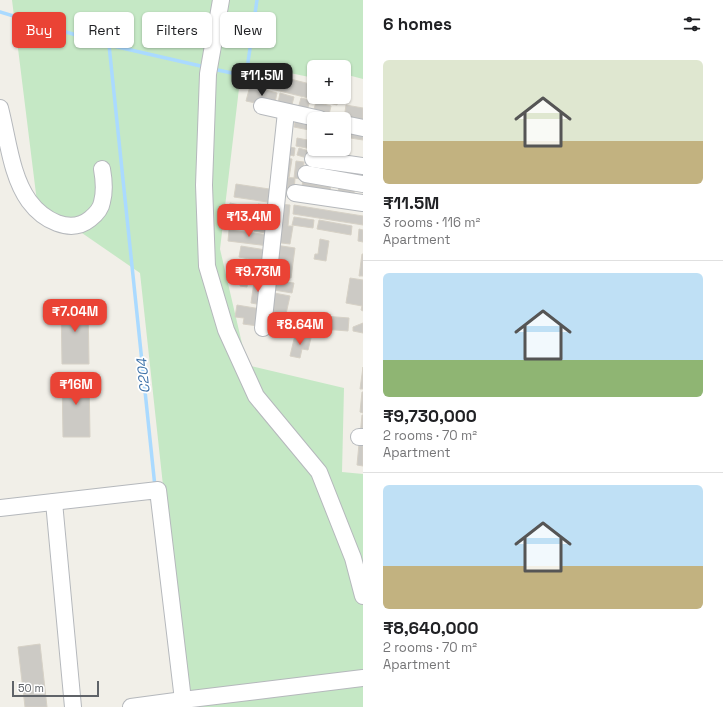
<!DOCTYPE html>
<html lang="en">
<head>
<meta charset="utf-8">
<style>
	body { margin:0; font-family:"Space Grotesk",sans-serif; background:#f2f2f2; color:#202124; height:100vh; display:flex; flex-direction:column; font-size:15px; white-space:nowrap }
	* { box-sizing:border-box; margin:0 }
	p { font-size:13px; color:#757577 }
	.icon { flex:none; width:22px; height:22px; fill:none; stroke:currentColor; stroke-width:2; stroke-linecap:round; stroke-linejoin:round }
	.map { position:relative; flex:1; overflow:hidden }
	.panel { display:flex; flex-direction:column; background:#fff; width:360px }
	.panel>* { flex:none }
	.top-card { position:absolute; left:12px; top:12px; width:291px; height:36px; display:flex; gap:8px }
	.fabs { position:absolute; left:307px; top:60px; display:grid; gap:8px }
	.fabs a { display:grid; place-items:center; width:44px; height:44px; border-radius:6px; background:#fff; box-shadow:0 1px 3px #0004; font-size:20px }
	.scale { position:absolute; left:12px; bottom:10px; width:87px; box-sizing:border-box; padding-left:4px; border:2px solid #5f6368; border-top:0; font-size:11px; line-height:14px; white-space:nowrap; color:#5f6368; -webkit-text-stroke:3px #fff; paint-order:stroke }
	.price { position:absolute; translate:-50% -34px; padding:0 9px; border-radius:8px; background:#ea4335; color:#fff; font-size:13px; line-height:26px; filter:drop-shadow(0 1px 2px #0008) }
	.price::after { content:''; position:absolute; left:50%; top:24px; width:12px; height:9px; margin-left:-6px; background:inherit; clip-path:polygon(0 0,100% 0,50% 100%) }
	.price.selected { background:#222; color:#fff }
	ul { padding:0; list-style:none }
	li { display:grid; align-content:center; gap:8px; height:212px; padding:0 20px }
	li+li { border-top:1px solid #e0e0e0 }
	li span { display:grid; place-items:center; height:124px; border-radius:6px; color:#555 }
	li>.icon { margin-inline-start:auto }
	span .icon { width:72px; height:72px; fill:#fffc; stroke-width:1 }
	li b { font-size:17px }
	h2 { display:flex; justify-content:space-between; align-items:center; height:48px; padding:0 20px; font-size:17px }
	.chip { padding:0 14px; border-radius:6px; background:#fff; box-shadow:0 1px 3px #0004; font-size:14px; line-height:36px }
	.chip.selected { background:#ea4335; color:#fff }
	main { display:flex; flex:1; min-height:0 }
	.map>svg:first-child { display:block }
	.green { fill:#c5e8c5 }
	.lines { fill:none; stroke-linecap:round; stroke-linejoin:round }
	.stream { stroke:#aadaff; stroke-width:3.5 }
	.building { fill:#cccac5; stroke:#d6d1c6 }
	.minor-casing { stroke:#b5b8bc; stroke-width:18 }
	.minor { stroke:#fff; stroke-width:16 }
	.labels { text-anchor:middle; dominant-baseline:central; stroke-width:3.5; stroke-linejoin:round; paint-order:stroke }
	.water-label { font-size:14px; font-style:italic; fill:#4174aa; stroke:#fff }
</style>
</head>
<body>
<main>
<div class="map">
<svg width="363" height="707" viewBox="0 0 363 707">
	<rect width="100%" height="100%" fill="#f1efe8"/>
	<!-- green -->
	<polygon class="green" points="12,0 363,0 363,79 344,74 344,67 314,67 314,78 242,63 220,249 247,365 344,388 342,472 363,474 363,707 187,707 140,273 37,202"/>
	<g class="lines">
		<!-- stream -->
		<g class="stream">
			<polyline points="0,12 109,45 155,487"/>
			<polyline points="109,45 205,67"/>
			<polyline points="213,69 246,76 257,0"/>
		</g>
	</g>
	<!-- building -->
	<g class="building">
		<polygon points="251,69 314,85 314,97 339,97 337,105 247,83"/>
		<polygon points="250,86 277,93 274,107 246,101"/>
		<polygon points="280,93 294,97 290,112 277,108"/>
		<polygon points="301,98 310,100 306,115 297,112"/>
		<polygon points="316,102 331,106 328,119 312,116"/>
		<polygon points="346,105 363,108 363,124 344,119"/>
		<polygon points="296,117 314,121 314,131 294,127"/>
		<polygon points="344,127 363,130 363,140 344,137"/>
		<polygon points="297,138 313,141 312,149 296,146"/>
		<polygon points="283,146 295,148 294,156 282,153"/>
		<polygon points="299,148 309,151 307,158 297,155"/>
		<polygon points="285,158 292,159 289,178 282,176"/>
		<polygon points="296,161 304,162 302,179 294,178"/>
		<polygon points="280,177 295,178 294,192 279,191"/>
		<polygon points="303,180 331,185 329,196 301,192"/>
		<polygon points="340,183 355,186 353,200 337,197"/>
		<polygon points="236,184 276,190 274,203 234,197"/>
		<polygon points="230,203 249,207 247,219 228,215"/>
		<polygon points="258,204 273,206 270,223 255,221"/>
		<polygon points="278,204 290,205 288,226 293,226 290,244 273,242"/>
		<polygon points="294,205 363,216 363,225 293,214"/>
		<polygon points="294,217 314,220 313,228 292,225"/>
		<polygon points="231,220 250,223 249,229 229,226"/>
		<polygon points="319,220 352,226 351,235 317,229"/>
		<polygon points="255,224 272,227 271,234 254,231"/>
		<polygon points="359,229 363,230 363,242 358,241"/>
		<polygon points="229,230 270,235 269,246 228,241"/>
		<polygon points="320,239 329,241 326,261 314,259 315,254 318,254"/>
		<polygon points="275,245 295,248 291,278 270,275"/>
		<polygon points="241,246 266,250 264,262 239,257"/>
		<polygon points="362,254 363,254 363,276 359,276"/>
		<polygon points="237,261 266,265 264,280 237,277"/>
		<polygon points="350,278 363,280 363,311 361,310 362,306 346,303"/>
		<polygon points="269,280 294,283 292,293 268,289"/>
		<polygon points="240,281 248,282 247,287 240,286"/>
		<polygon points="254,282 264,283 262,305 251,303"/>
		<polygon points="269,292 290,296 286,314 265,311"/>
		<polygon points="61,302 88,302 89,364 62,364"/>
		<polygon points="237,305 261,309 258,326 243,324 244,318 235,317"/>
		<polygon points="299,314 349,318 348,331 298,327"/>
		<polygon points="286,317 294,317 293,332 285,331"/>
		<polygon points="363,323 363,333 353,331 353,327"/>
		<polygon points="295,335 311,338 308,350 302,349 300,358 290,356"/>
		<polygon points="363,367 363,389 360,389"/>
		<polygon points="89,375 90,437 63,437 62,376"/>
		<polygon points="362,392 363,392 363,413 360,412"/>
		<polygon points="362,415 363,415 363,436 360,436"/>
		<polygon points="359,444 363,444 363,466 357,465"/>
		<polygon points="40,644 47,707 25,707 18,647"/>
	</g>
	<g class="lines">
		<defs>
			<g id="minor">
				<polyline points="221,0 208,74 204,185 207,266 226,330 256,396 319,472 353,558 363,596"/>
				<polyline points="262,106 320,119"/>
				<path d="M0,108C8,139 11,176 29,201C43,220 70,235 90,219C95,215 101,209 102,202C105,191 104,180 102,169"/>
				<polyline points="344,124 363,128"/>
				<polyline points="313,159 363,166"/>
				<polyline points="306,174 363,184"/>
				<polyline points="295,193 363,203"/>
				<polyline points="263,328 286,112"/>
				<polyline points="359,437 363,437"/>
				<polyline points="54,502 73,707"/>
				<polyline points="0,508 158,490 183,700 363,678"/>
				<polyline points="131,707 183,700"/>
			</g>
		</defs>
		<!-- minor casing -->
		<use href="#minor" class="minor-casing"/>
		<!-- minor -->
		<use href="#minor" class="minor"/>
	</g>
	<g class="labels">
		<!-- water labels -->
		<g class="water-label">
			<text transform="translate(143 376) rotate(-96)">C204</text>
		</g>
	</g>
</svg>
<div class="fabs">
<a>+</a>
<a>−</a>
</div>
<div class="scale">50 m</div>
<b class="price selected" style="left:262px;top:97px">₹11.5M</b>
<b class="price" style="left:249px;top:238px">₹13.4M</b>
<b class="price" style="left:258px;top:293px">₹9.73M</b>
<b class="price" style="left:75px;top:333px">₹7.04M</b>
<b class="price" style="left:300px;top:346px">₹8.64M</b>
<b class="price" style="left:76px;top:406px">₹16M</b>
<div class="top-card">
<a class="chip selected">Buy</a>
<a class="chip">Rent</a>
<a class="chip">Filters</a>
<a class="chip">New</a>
</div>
</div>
<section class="panel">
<h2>6 homes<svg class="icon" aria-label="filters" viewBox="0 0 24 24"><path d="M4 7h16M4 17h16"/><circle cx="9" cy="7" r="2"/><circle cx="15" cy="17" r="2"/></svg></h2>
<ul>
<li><span style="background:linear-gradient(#dfe7d0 65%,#c2b280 0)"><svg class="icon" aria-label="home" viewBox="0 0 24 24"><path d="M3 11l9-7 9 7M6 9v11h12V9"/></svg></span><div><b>₹11.5M</b><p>3 rooms · 116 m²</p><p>Apartment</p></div></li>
<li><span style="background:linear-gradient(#bfe0f5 70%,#8fb573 0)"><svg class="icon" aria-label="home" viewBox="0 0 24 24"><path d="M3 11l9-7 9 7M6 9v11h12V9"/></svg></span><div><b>₹9,730,000</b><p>2 rooms · 70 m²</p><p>Apartment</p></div></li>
<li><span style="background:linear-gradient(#bfe0f5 65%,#c2b280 0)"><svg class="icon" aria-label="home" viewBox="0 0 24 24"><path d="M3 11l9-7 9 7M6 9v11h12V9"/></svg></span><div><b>₹8,640,000</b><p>2 rooms · 70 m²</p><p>Apartment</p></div></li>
</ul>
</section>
</main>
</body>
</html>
